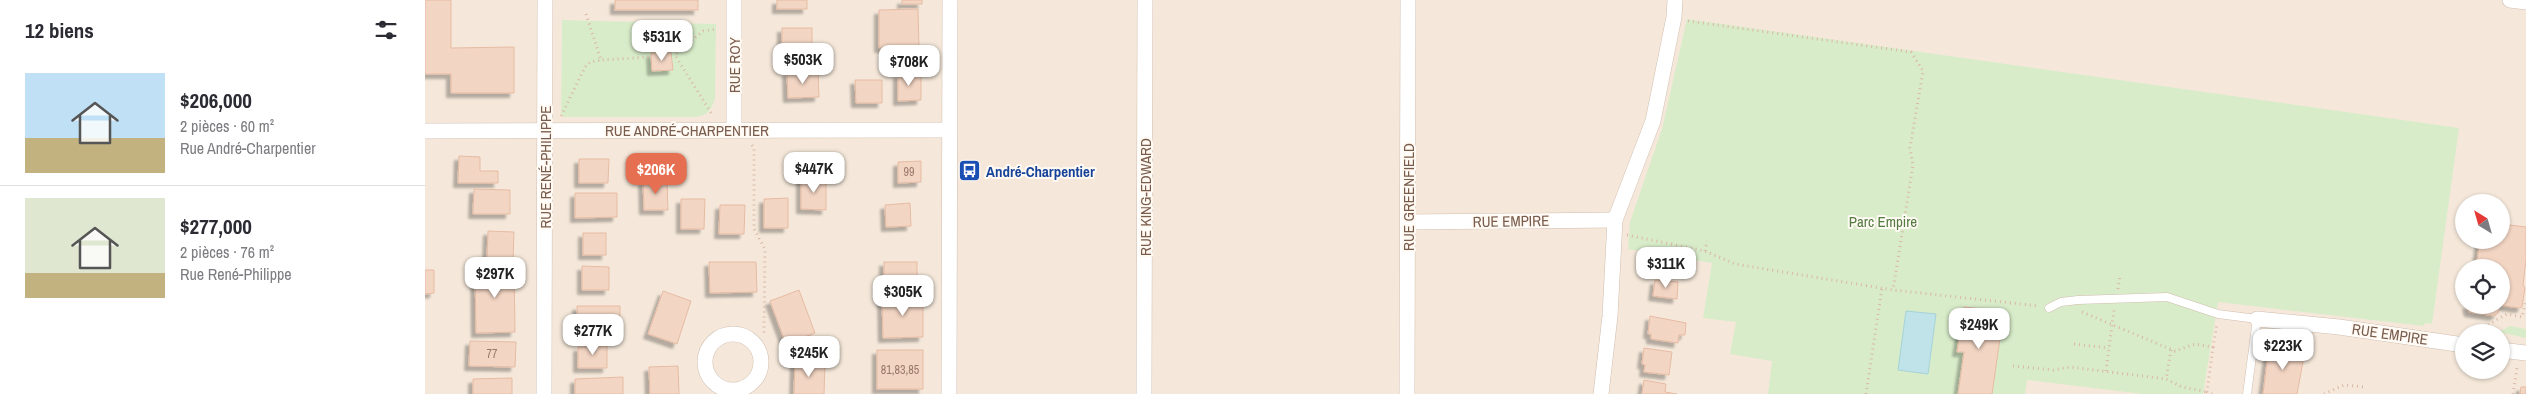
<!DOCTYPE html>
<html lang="fr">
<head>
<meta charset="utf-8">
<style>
	body { margin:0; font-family:"Archivo Narrow",sans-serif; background:#f2f2f3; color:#2b2b33; height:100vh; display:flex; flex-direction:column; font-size:19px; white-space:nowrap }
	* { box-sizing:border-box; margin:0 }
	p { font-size:16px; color:#7c7c81 }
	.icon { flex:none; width:28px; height:28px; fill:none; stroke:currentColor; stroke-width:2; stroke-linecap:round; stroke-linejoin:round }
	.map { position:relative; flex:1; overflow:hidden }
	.side { display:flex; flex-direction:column; background:#fff; width:425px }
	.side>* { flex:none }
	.needle { width:32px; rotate:323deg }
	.buttons { position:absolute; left:2030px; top:194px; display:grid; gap:10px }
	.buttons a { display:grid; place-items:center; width:55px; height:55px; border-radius:50%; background:#fff; box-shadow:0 1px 4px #0004; font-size:25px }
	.price { position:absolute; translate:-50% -42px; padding:0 11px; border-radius:10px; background:#fff; color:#222; font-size:16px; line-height:32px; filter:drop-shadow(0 1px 2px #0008) }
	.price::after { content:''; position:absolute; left:50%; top:30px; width:15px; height:11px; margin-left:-8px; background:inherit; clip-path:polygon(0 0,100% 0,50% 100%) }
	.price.selected { background:#e76f51; color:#fff }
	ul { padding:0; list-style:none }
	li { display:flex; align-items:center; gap:15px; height:125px; padding:0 25px }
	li+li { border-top:1px solid #e1e1e2 }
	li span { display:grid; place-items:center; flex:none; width:140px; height:100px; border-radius:0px; color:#555 }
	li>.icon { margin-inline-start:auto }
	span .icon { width:60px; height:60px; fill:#fffc; stroke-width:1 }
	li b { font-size:21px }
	h2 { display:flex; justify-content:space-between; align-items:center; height:60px; padding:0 25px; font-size:21px }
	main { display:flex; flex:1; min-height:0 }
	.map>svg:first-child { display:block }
	.residential { fill:#f5e8da; fill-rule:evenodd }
	.green { fill:#d8ecc9 }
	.water { fill:#bfe3e8; stroke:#a5d3da }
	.building { fill:#f3d5c3; stroke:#e6bba3; filter:url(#shadow) }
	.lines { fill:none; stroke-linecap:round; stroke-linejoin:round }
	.lane-casing { stroke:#d1beb0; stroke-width:9 }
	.street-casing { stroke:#d1beb0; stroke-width:16 }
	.path { stroke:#d9b8a5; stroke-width:3; stroke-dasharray:1 4; stroke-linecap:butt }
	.lane { stroke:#fff; stroke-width:8 }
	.street { stroke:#fff; stroke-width:15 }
	.labels { text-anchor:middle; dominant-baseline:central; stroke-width:4; stroke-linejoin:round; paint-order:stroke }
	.number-label { font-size:12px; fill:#987a6a }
	.street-label { font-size:15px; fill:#7a5c4d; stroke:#fffaf3 }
	.transit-label { font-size:15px; font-weight:bold; fill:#164399; stroke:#fffaf3; text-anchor:start }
	.park-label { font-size:15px; fill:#537a41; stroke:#fffaf3 }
</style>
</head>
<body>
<main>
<section class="side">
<h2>12 biens<svg class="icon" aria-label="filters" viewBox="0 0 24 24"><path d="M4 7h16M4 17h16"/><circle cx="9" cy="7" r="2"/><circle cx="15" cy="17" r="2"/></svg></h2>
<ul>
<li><span style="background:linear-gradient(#bfe0f5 65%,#c2b280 0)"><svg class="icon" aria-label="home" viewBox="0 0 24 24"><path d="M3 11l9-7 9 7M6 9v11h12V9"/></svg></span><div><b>$206,000</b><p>2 pièces · 60 m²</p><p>Rue André-Charpentier</p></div></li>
<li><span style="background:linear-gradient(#dfe7d0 75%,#c2b280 0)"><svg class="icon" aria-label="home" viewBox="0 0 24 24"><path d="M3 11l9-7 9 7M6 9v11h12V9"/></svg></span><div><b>$277,000</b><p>2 pièces · 76 m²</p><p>Rue René-Philippe</p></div></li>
</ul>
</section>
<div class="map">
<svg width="2101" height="394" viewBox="0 0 2101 394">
	<defs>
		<filter id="shadow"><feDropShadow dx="-4.5" dy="4.5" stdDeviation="1" flood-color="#0004"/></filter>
	</defs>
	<rect width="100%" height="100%" fill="#fdf6ec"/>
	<!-- residential -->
	<path class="residential" d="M0,0H2101V394H0ZM2039,202H2076V240H2039ZM2039,268H2076V305H2039ZM2039,332H2076V370H2039Z"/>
	<!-- green -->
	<g class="green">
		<polygon points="1262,19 2034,128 2007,324 2000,323 1999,326 1793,302 1778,394 1718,394 1602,380 1600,394 1343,394 1347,361 1305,354 1311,322 1278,318 1287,263 1203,249 1205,222 1237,129"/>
		<path d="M137,20L291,24L290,99C286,110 283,115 271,117H139L136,114Z"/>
		<polygon points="2085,326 2101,329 2101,338 2074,332"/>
	</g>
	<!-- water -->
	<polygon class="water" points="1481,311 1511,314 1503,374 1473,370"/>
	<!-- building -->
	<g class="building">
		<polygon points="0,0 26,0 26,48 89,47 89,93 26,93 26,74 0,74"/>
		<rect x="190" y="0" width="83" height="10"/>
		<rect x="352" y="0" width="30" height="9"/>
		<rect x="477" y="0" width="20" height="4"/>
		<polygon points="493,9 494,47 454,48 454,10"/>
		<rect x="357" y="28" width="30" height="26"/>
		<polygon points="246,52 248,70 227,71 226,53"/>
		<polygon points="393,71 394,97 363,98 362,72"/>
		<polygon points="496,73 496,100 473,101 473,74"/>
		<polygon points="430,80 457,80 457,103 431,103"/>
		<polygon points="34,156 55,157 55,171 73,171 73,183 33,183"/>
		<polygon points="154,159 184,159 183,183 154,183"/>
		<polygon points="496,161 496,182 473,183 473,162"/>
		<polygon points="376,178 401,178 401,210 376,209"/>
		<polygon points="242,180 243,210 219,210 218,181"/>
		<polygon points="49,189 85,190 85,214 48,214"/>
		<polygon points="150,193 192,193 192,217 150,218"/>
		<polygon points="363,198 363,228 339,228 339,199"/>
		<polygon points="256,199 280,199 279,229 256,229"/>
		<polygon points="485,203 486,226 461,227 460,205"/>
		<polygon points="295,205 320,205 319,234 294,234"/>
		<polygon points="2076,224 2101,227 2101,260 2098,285 2100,288 2097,307 2094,308 2074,305 2073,313 2069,316 2044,312 2042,305 2076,305 2076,268 2051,268 2055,240 2076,240"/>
		<polygon points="63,231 89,232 88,260 62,260"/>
		<rect x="158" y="233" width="23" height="22"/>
		<polygon points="284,262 331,262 332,292 285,293"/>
		<rect x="459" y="262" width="33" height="20"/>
		<polygon points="50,265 89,265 90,332 51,333"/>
		<polygon points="157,266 184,267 184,290 157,290"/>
		<polygon points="0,270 9,270 9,293 0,294"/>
		<polygon points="1230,280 1253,282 1252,299 1228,296"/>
		<polygon points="374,290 390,333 361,344 345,301"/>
		<polygon points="238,291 266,301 252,344 223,334"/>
		<polygon points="498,296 498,337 458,338 457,297"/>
		<polygon points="152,306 195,306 195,330 153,331"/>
		<polygon points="1539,307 1579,311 1567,394 1533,394 1539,352 1532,352"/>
		<polygon points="1225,316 1261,323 1260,335 1254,335 1253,343 1226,339 1226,334 1223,334"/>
		<polygon points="165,340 173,340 173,346 182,346 182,368 153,368 153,347 165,347"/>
		<polygon points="45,341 91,342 90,367 44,366"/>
		<polygon points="1844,347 1880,351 1872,394 1838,394"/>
		<polygon points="1219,348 1247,352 1244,375 1219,372 1220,365 1217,364"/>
		<rect x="452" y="350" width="46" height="39"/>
		<polygon points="370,363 400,363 399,394 369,394"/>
		<polygon points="253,366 254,394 225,394 224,367"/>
		<polygon points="198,377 198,394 150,394 150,379"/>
		<polygon points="87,378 87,394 48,394 48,379"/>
		<polygon points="1219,380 1241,384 1240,392 1252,394 1217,394"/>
		<polygon points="2096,387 2101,387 2101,394 2095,394"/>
	</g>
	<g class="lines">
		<defs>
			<polyline id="lane" points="1624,308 1636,302 1653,300 1742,297 1793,314 1832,319 1822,394"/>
			<g id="street">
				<polyline points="2085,0 2101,2"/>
				<polyline points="309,129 309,0"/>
				<polyline points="0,131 524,130"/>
				<polyline points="983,222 1190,220"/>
				<polyline points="1832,319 1914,327 2039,345"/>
				<circle cx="308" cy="362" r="28"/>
				<polyline points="2076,350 2101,353"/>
				<polyline points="119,394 120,0"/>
				<polyline points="524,394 525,0"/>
				<polyline points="719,394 720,0"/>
				<polyline points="982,394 983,0"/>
				<polyline points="1176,394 1185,316 1190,220 1228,121 1249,17 1250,0"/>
			</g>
		</defs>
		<!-- lane casing -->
		<use href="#lane" class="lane-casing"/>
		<!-- street casing -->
		<use href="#street" class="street-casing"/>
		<!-- path -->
		<g class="path">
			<polyline points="161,14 176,60 227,57"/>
			<polyline points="1263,21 1486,52 1498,71 1485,148 1488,165 1468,290"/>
			<polyline points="286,113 250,55 278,31 292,29"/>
			<polyline points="136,116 160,67 165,62 176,60"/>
			<polyline points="327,145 329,148 329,229 340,249 339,333"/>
			<polyline points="1202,235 1280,251 1310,264 1468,290 1614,306"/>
			<polyline points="1280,251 1282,241"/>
			<polyline points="1693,289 1695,276"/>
			<polyline points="1657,312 1750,351 1770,344 1788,347 1792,324"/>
			<polyline points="2050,332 2082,314 2097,317 2101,300"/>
			<polyline points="1649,344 1684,348"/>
			<polyline points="1746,350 1741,379 1757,387 1782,392 1782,394"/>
			<polyline points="1588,366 1628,370 1645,367 1741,379"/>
			<polyline points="1681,371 1689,310"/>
			<polyline points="1441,394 1457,288"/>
			<polyline points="1787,394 1782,392 1788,347"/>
			<polyline points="1899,394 1919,385 1940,387"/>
			<polyline points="2088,394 2092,368"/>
		</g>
		<!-- lane -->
		<use href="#lane" class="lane"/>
		<!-- street -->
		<use href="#street" class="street"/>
	</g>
	<!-- icons -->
	<defs>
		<symbol id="bus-square" viewBox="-11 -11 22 22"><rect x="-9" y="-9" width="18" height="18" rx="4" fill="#1a4fb4" stroke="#fffaf3"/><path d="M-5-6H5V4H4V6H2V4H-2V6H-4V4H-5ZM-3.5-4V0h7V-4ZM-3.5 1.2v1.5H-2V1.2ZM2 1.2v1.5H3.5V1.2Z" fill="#fff"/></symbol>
	</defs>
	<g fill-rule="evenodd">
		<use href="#bus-square" x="532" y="158" width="25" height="25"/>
	</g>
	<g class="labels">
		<!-- number labels -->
		<g class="number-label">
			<text x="484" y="172">99</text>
			<text x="67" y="354">77</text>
			<text x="475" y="370">81,83,85</text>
		</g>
		<!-- street labels -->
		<g class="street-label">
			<text transform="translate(309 65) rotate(-90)">RUE ROY</text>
			<text x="262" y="130">RUE ANDRÉ-CHARPENTIER</text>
			<text transform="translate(120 167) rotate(-90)">RUE RENÉ-PHILIPPE</text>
			<text transform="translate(720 197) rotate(-90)">RUE KING-EDWARD</text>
			<text transform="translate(983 197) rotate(-90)">RUE GREENFIELD</text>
			<text transform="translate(1086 221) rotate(-1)">RUE EMPIRE</text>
			<text transform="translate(1965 334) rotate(8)">RUE EMPIRE</text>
		</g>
		<!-- transit labels -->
		<g class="transit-label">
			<text x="561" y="171">André-Charpentier</text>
		</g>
		<!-- park labels -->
		<g class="park-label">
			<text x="1458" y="221">Parc Empire</text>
		</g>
	</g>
</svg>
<div class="buttons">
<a><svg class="needle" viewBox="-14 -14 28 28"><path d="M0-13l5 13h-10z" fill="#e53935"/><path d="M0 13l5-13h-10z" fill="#7c7c81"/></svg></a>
<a><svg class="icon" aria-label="locate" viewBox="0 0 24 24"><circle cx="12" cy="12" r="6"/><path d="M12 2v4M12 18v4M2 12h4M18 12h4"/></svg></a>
<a><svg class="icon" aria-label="layers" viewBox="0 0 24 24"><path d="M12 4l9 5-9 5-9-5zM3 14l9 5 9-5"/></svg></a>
</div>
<b class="price" style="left:237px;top:62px">$531K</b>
<b class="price" style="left:378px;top:85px">$503K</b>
<b class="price" style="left:484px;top:87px">$708K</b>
<b class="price" style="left:389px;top:194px">$447K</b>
<b class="price selected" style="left:231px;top:195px">$206K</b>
<b class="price" style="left:1241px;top:289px">$311K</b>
<b class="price" style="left:70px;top:299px">$297K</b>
<b class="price" style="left:478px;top:317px">$305K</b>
<b class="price" style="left:1554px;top:350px">$249K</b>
<b class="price" style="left:168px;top:356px">$277K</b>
<b class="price" style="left:1858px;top:371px">$223K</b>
<b class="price" style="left:384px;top:378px">$245K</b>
</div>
</main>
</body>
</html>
